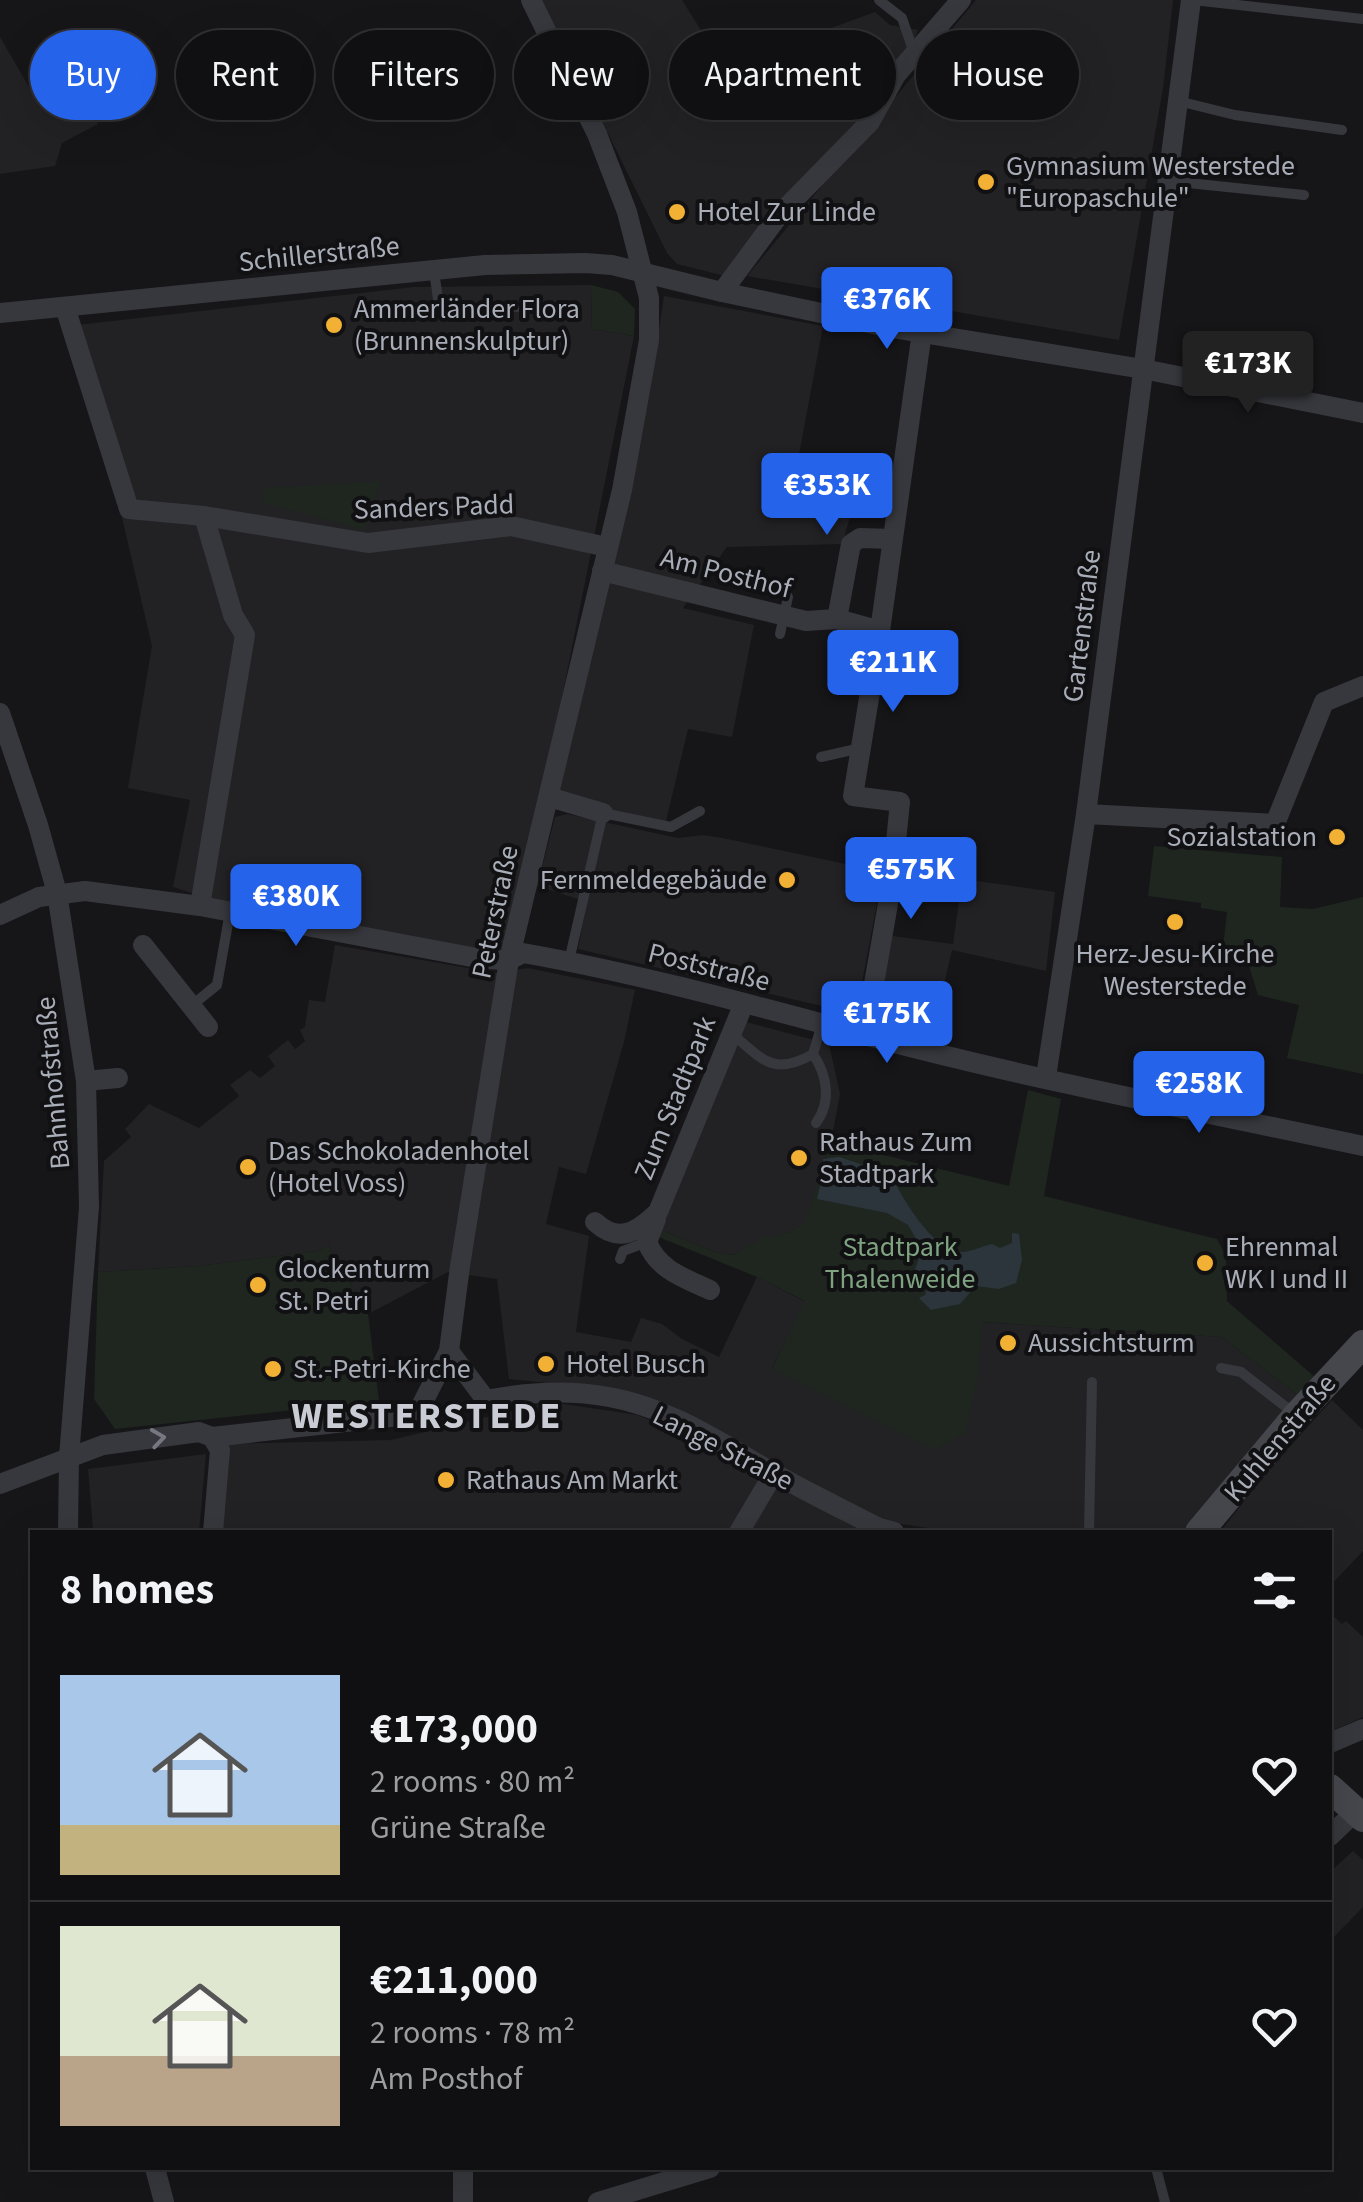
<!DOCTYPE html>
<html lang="en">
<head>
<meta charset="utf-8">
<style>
	body { margin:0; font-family:"Source Sans 3",sans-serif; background:#19191b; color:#f1f3f6; height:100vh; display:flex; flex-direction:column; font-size:38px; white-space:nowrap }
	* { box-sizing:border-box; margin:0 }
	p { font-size:32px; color:#9c9d9f }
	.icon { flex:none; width:55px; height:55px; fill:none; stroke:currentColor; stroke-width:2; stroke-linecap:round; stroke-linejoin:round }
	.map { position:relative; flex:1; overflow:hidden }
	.drawer { position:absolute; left:30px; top:1530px; width:1302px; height:640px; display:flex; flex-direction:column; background:#101012; border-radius:0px; box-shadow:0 10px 40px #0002,0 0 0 2px #303032 }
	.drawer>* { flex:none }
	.guide { position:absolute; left:30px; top:30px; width:1305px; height:90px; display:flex; gap:20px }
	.price { position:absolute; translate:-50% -85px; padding:0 22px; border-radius:10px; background:#2563eb; color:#fff; font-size:32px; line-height:65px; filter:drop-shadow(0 2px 5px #0008) }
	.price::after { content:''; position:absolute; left:50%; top:60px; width:30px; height:22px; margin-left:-15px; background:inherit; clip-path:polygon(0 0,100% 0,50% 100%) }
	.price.selected { background:#222; color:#fff }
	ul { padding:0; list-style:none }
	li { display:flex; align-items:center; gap:30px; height:250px; padding:0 30px }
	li+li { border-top:2px solid #303032 }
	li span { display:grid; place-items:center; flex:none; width:280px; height:200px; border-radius:0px; color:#555 }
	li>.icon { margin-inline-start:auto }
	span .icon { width:120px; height:120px; fill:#fffc; stroke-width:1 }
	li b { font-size:42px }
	h2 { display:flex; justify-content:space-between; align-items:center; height:120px; padding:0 30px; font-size:42px }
	.tag { padding:0 35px; border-radius:45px; background:#101012; box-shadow:0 10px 40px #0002,0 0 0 2px #303032; font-size:35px; line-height:90px }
	.tag.selected { background:#2563eb; color:#fff }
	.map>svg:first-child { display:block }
	.built { fill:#222225 }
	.green { fill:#1e261f }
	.water { fill:#2c353c }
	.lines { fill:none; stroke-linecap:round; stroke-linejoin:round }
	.lane { stroke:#37383d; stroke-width:10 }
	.street { stroke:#37383d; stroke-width:20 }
	.secondary { stroke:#45474d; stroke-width:28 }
	.oneway { stroke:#757881 }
	.poi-dot { fill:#f2b134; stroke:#111113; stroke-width:4 }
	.labels { text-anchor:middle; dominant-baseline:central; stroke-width:8; stroke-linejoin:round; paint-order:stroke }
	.poi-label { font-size:28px; fill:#a8adb8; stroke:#111113; text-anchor:start }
	.street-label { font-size:28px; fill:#a8adb8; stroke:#111113 }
	.park-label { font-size:28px; fill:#7fa381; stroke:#111113 }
	.district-label { font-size:38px; font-weight:bold; letter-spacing:2.5px; fill:#c9ccd4; stroke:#111113 }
</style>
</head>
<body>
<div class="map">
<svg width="1363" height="2202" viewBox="0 0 1363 2202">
	<rect width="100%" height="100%" fill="#161618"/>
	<!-- built -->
	<g class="built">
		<polygon points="542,0 682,0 723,65 782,31 790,43 875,12 890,25 918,30 910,52 863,118 729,277 677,264 667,253"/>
		<polygon points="976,0 1173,0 1163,88 1119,340 747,276"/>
		<polygon points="0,37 36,99 81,82 98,124 62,143 55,166 0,174"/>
		<polygon points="591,285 592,329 634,336 547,773 503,948 492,952 230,905 173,887 190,800 128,788 152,646 77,325 414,287"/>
		<polygon points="664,296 823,326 795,476 859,488 842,544 727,547 683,608 754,625 732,737 688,729 666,821 605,809 558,795 650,388"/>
		<polygon points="567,814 678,838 703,835 723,838 883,872 856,1014 578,949 587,902 537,886 555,817"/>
		<polygon points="962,879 1055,892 1046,971 952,950 933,1032 877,1020 892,936 953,944"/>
		<polygon points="335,945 497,973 528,968 635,990 624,1042 586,1174 559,1167 546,1224 589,1236 576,1332 631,1342 641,1318 662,1324 682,1339 719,1357 757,1277 806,1302 772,1368 981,1322 1222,1337 1299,1396 1210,1509 1179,1532 953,1532 883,1521 668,1404 598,1388 509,1379 497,1279 448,1272 368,1314 328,1245 318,1251 198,1266 98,1272 104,1161 131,1137 125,1129 149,1104 199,1128 239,1096 230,1085 250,1070 260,1078 275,1066 268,1056 288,1040 295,1049 305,1041 300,1030 305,1027 309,1000 325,1002"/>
		<polygon points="746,1022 829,1044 840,1094 831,1142 806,1223 789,1232 762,1239 733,1255 715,1252 659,1229"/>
		<polygon points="1332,1400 1363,1430 1363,1551 1330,1586 1330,1532 1220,1532 1266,1473"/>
		<polygon points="550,1402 638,1415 721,1453 868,1532 219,1532 227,1444 391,1440"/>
		<polygon points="206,1454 199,1532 98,1532 93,1529 88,1469"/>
		<polygon points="1330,1613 1342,1624 1346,1621 1363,1637 1363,1717 1330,1732"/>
		<polygon points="1353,1851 1363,1860 1363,1907 1330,1941 1330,1872"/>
	</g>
	<!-- green -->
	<g class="green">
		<polygon points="591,285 618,292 635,309 634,336 592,329"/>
		<polygon points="380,481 365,530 263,503 264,488"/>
		<polygon points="1154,846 1282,857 1280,907 1313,909 1363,897 1363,1074 1287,1058 1299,1005 1258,995 1244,950 1223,948 1227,912 1201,908 1201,903 1148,896"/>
		<polygon points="1028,1090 1061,1099 1044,1196 1217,1239 1226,1256 1227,1301 1316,1378 1299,1396 1222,1337 982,1322 978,1376 965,1433 934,1450 772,1369 805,1301 757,1277 656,1236 659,1229 715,1252 733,1255 762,1238 789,1232 805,1223 831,1142 1009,1186"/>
		<polygon points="328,1245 368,1314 379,1401 115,1429 94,1399 98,1272 198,1266 318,1251"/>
	</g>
	<!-- water -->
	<path class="water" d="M839,1157L890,1174C903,1198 930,1248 960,1252C969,1253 982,1246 992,1244L1000,1248L1012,1243V1233L1019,1234L1022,1260L1016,1283L999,1289L976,1286L960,1304L931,1310L919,1298L925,1295L928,1284L922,1275L914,1273L922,1249L908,1225L887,1213L817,1199L824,1169L823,1159Z"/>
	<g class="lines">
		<!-- lane -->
		<g class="lane">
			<polyline points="879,0 902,18 914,53"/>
			<polyline points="1193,0 1363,19"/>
			<polyline points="1178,101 1235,115 1342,130"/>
			<polyline points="1169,181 1304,195"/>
			<polyline points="434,271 440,313 460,308 559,306"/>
			<polyline points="780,634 788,597"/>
			<polyline points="821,757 861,748"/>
			<polyline points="569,961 603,813 671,827 700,811"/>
			<polyline points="191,1006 217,985 230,912"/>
			<path d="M731,1033C762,1059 773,1077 813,1054L822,1024"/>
			<path d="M813,1054C827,1075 832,1101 816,1123"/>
			<polyline points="620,1259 623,1251 647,1242"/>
			<polyline points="1221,1368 1241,1372 1295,1414"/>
			<polyline points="1089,1532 1092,1382"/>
			<polyline points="1156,2168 1165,2202"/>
		</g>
		<!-- street -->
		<g class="street">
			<polyline points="722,292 779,215 870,122 896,75 961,0"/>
			<polyline points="65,307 129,509 204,516 233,615 245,635 200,906"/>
			<polyline points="0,313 485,265 585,263 612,265 722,292 892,328 1143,369 1363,413"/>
			<polyline points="204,516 368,543 511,526 607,547"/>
			<polyline points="602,571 806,621 837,619 880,631 922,332"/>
			<polyline points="837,619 851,544 860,538 892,539"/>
			<polyline points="0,713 38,825 57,893 86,1081 89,1207 69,1457 68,1532"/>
			<polyline points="549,797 603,813"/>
			<polyline points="1086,814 1275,824 1324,702 1363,686"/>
			<path d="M0,915L39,897L85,891L200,906L482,959L509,960L523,953C641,974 756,1006 872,1037C1033,1080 1199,1111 1363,1146"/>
			<polyline points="143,945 208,1027"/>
			<polyline points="865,1035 892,881 900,802 853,796 880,631"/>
			<polyline points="1046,1077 1086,814 1191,0"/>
			<polyline points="86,1081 118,1078"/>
			<path d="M656,1219L647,1242C658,1270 684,1278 710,1290"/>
			<path d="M595,1222C619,1244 637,1232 658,1212L740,1013L741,1004"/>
			<path d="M449,1351L486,1400C527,1392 567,1389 609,1397C667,1407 720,1442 770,1471C805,1491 842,1509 879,1528L894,1532"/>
			<polyline points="212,1437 220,1450 213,1532"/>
			<polyline points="0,1484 103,1445 199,1432 212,1437 417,1414 449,1351 460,1266 509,960 622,490 649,340 649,298 627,212 597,134 531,0"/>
			<polyline points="739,1532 774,1473"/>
			<polyline points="1330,1743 1363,1729"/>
			<polyline points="1330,1836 1356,1811"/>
			<polyline points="155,2168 164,2202"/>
			<polyline points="463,2168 463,2202"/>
			<polyline points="598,2202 710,2168"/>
		</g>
		<!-- secondary -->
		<g class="secondary">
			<polyline points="1199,1532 1297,1415 1363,1344"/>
			<polyline points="1330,1788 1363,1818"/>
		</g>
	</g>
	<!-- one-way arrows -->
	<defs><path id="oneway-chevron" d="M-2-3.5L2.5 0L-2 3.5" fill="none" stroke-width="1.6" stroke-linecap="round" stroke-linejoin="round" transform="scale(2.5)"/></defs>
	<use class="oneway" href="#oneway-chevron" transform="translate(158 1438) rotate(-8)"/>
	<!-- markers -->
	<g class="poi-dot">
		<circle cx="986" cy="182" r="10"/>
		<circle cx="677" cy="212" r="10"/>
		<circle cx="334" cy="325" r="10"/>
		<circle cx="1337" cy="837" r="10"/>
		<circle cx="787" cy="880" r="10"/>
		<circle cx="1175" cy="922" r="10"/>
		<circle cx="799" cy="1158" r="10"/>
		<circle cx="248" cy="1167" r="10"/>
		<circle cx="1205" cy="1263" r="10"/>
		<circle cx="258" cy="1285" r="10"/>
		<circle cx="1008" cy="1343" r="10"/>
		<circle cx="546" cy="1364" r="10"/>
		<circle cx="273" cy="1369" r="10"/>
		<circle cx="446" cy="1480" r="10"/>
	</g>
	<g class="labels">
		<!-- poi labels -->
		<g class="poi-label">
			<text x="1006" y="166">Gymnasium Westerstede<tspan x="1006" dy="32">"Europaschule"</tspan></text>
			<text x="697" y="212">Hotel Zur Linde</text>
			<text x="354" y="309">Ammerländer Flora<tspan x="354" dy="32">(Brunnenskulptur)</tspan></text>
			<text x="1317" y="837" text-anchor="end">Sozialstation</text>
			<text x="767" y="880" text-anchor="end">Fernmeldegebäude</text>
			<text x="1175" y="954" text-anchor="middle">Herz-Jesu-Kirche<tspan x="1175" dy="32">Westerstede</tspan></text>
			<text x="819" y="1142">Rathaus Zum<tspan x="819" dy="32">Stadtpark</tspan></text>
			<text x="268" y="1151">Das Schokoladenhotel<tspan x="268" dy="32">(Hotel Voss)</tspan></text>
			<text x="1225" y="1247">Ehrenmal<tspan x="1225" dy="32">WK I und II</tspan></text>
			<text x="278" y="1269">Glockenturm<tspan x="278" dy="32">St. Petri</tspan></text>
			<text x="1028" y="1343">Aussichtsturm</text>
			<text x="566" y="1364">Hotel Busch</text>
			<text x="293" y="1369">St.-Petri-Kirche</text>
			<text x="466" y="1480">Rathaus Am Markt</text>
		</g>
		<!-- street labels -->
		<g class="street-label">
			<text transform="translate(319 254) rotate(-6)">Schillerstraße</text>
			<text transform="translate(434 507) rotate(-2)">Sanders Padd</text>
			<text transform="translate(726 573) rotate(14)">Am Posthof</text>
			<text transform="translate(1082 626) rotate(-83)">Gartenstraße</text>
			<text transform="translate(495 912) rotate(-78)">Peterstraße</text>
			<text transform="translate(709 967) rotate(14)">Poststraße</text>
			<text transform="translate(53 1083) rotate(-95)">Bahnhofstraße</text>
			<text transform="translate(675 1098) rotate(-68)">Zum Stadtpark</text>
			<text transform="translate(1280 1438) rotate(-50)">Kuhlenstraße</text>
			<text transform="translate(723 1448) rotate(27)">Lange Straße</text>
		</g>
		<!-- park labels -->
		<g class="park-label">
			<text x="900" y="1247">Stadtpark<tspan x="900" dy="32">Thalenweide</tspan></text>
		</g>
		<!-- district labels -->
		<g class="district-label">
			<text x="427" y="1416">WESTERSTEDE</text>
		</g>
	</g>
</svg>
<b class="price" style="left:887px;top:352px">€376K</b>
<b class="price selected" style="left:1248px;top:416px">€173K</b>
<b class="price" style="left:827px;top:538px">€353K</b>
<b class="price" style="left:893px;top:715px">€211K</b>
<b class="price" style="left:911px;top:922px">€575K</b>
<b class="price" style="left:296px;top:949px">€380K</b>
<b class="price" style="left:887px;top:1066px">€175K</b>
<b class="price" style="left:1199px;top:1136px">€258K</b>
<div class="guide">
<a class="tag selected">Buy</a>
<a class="tag">Rent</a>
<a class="tag">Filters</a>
<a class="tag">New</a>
<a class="tag">Apartment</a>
<a class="tag">House</a>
</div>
<section class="drawer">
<h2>8 homes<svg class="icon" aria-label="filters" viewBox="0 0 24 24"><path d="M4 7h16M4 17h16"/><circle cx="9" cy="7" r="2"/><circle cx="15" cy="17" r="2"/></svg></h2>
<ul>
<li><span style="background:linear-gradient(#a9c7e8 75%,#c2b280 0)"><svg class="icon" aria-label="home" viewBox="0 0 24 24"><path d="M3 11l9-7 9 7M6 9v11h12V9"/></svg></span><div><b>€173,000</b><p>2 rooms · 80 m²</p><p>Grüne Straße</p></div><svg class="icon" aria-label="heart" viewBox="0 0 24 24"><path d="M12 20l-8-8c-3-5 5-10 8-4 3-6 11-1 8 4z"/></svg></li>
<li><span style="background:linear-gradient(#dfe7d0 65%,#b9a48a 0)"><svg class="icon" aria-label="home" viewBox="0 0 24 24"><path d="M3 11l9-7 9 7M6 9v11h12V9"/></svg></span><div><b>€211,000</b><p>2 rooms · 78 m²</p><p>Am Posthof</p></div><svg class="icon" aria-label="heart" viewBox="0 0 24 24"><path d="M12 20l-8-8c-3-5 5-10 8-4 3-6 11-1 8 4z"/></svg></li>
</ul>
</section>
</div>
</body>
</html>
